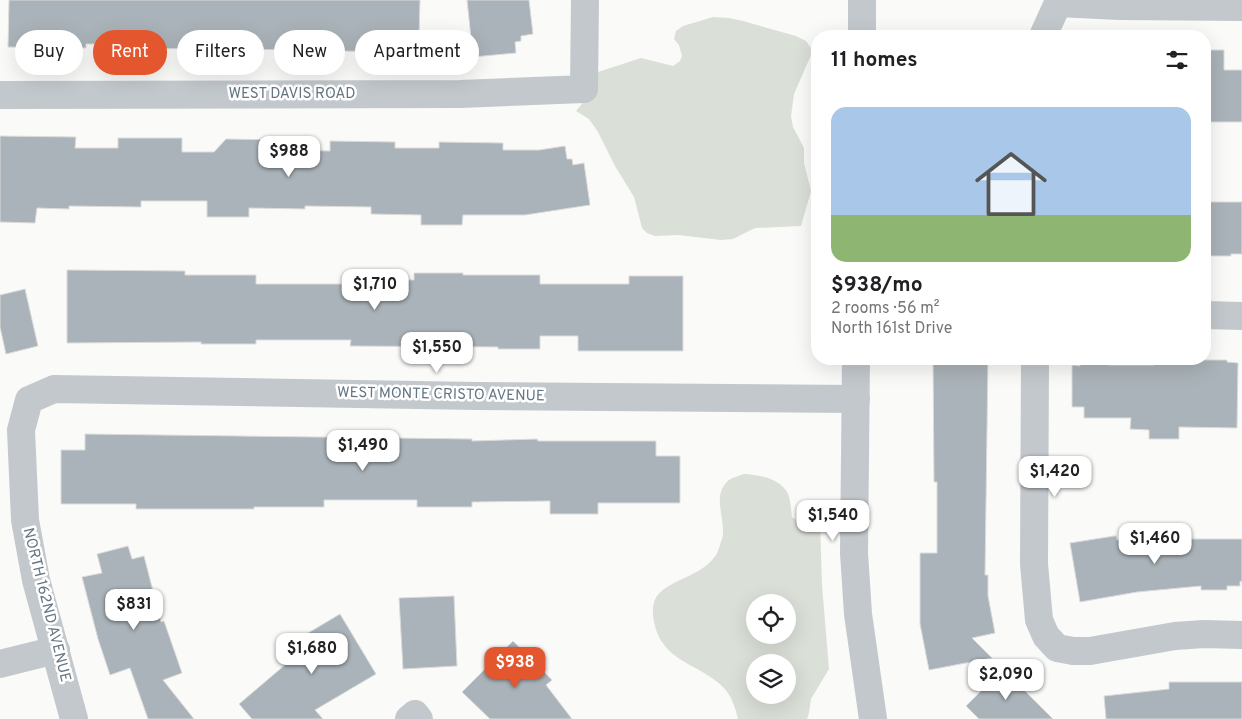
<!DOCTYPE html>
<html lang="en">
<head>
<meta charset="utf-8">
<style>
	body { margin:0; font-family:Overpass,sans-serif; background:#f6f6f6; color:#202124; height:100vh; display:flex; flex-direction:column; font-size:19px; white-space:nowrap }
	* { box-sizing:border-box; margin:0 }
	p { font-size:16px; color:#757577 }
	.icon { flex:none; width:28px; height:28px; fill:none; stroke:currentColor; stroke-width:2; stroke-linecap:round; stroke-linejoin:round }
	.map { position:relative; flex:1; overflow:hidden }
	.drawer { position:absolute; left:811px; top:30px; width:400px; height:335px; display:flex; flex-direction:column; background:#fff; border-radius:20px; box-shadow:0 5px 20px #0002 }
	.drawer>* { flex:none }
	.top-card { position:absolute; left:15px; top:30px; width:475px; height:45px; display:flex; gap:10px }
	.controls { position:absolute; left:746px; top:594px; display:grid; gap:10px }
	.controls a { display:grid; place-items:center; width:50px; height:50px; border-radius:50%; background:#fff; box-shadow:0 5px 20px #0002; font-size:25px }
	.price { position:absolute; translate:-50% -42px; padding:0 11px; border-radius:10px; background:#fff; color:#222; font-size:16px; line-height:32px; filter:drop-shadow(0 1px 2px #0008) }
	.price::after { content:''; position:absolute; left:50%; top:30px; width:15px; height:11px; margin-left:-8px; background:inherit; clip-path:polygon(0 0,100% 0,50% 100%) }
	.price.on { background:#e4572e; color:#fff }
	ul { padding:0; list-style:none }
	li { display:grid; align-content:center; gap:10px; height:265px; padding:0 20px }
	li+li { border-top:1px solid #e0e0e0 }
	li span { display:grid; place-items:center; height:155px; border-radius:15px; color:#555 }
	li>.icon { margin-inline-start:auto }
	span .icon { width:90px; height:90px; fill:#fffc; stroke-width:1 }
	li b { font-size:21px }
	h2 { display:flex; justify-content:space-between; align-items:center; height:60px; padding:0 20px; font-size:21px }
	.tag { padding:0 18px; border-radius:22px; background:#fff; box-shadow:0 5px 20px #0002; font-size:18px; line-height:45px }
	.tag.on { background:#e4572e; color:#fff }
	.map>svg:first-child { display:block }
	.green { fill:#dadfd7; fill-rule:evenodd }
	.building { fill:#aab3b9; stroke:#dcdcda }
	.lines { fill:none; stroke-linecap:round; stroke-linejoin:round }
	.minor { stroke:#c3c8cc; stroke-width:28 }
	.labels { text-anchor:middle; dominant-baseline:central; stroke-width:5; stroke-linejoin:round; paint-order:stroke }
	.street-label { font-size:15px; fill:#657683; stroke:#fff }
</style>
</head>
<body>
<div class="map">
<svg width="1242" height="719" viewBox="0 0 1242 719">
	<rect width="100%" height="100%" fill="#fafaf8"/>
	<!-- green -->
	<g class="green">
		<polygon points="713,17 729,18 743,21 796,36 806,41 811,48 811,55 794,94 791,116 793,127 804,148 804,163 811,191 801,226 755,228 733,239 721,240 678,235 655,236 647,233 642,228 634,197 615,166 598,132 589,119 576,111 591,93 598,72 641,58 673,66 680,61 682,56 679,45 674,39 676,31 683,26"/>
		<path d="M744,474C759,475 781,478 788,494C791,501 791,510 792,517L801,523L820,522L822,585L829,669L811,699L809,713L807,719H738C735,707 732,697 724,688C700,663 662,663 654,622C653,616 652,609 654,603C661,577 712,579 720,545C721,541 723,537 723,534C724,515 712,494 729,480C733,477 739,476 744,474ZM755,602H788V635H755ZM755,662H788V695H755Z"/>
	</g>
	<!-- building -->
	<g class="building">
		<polygon points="9,0 420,0 419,38 406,52 343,51 343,46 298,44 298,50 235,49 235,36 195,36 195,49 128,48 128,44 86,44 86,48 8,47"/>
		<polygon points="467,0 529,0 533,34 521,36 521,41 515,42 516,53 473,57"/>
		<polygon points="1205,50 1224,50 1224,70 1242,70 1242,122 1205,122"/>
		<polygon points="0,136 76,137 75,148 118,148 118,138 182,138 182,152 214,152 226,139 288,140 288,150 330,151 330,141 395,142 395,148 439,148 439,142 503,143 503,150 539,150 565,146 567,159 572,159 573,165 584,163 590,205 525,215 463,215 462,225 421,225 421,215 371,214 371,207 305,206 305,209 249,208 249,217 207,217 207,201 141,201 141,207 69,206 69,209 37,208 35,223 0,222"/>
		<polygon points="1209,202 1242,202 1242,254 1231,254 1231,256 1205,256 1205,210 1209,211"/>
		<polygon points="67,270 185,271 185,275 256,275 256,284 351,284 351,279 414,280 414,273 463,273 463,275 540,275 540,284 629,284 629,276 683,276 683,351 578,351 578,336 540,336 540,349 498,349 498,347 350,346 351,340 256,340 256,344 201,344 201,342 67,343"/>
		<polygon points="25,289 38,346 6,354 0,327 0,295"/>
		<polygon points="933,359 988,359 985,575 988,575 988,596 995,633 972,638 992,658 929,670 920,624 920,553 937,553 937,482 934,482"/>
		<polygon points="1154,360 1227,360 1227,362 1238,363 1237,428 1179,427 1179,439 1149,439 1149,430 1130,429 1131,418 1084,418 1084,407 1072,407 1072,365 1080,366 1080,363 1108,363 1108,365 1154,365"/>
		<polygon points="85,434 472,439 472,441 537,439 538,441 656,441 656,456 680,456 680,503 598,503 598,514 550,514 550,501 472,502 472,507 417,507 417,500 324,500 324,507 254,507 254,509 136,509 136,504 61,504 61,450 85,450"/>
		<polygon points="1178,533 1178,539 1242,539 1242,582 1240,581 1240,586 1227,586 1227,590 1201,590 1201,586 1137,592 1080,602 1070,543 1114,536 1116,536 1117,540"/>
		<polygon points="128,546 132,559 144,556 161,622 164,621 182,673 163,680 194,719 148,719 130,668 110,675 98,639 82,577 102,573 97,554"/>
		<polygon points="454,596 457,666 403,669 399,598"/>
		<polygon points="340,614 376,674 315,710 323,719 252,719 239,704 299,653 293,642"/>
		<polygon points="513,641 552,680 546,685 572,719 490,719 462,692"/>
		<polygon points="1003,669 1053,719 979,719 966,706"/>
		<polygon points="1169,682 1242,682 1242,719 1106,719 1104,696 1169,689"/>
	</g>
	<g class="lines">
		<!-- minor -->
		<g class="minor">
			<polyline points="862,36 862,0"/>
			<polyline points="1043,36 1058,3 1119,6 1242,7"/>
			<polyline points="0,95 460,94 584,89 585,0"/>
			<polyline points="1205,315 1242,316"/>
			<polyline points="856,359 854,553 858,614 873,719"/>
			<polyline points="1035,359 1034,564 1039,620 1046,636 1057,648 1073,651 1090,651 1175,636 1204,634 1242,635"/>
			<polyline points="0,664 56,650"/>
			<polyline points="74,719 36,580 25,520 21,430 29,400 54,389 476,396 856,399"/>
			<polyline points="409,719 415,714 419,719"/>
		</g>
	</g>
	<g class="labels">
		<!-- street labels -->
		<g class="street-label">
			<text x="292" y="94">WEST DAVIS ROAD</text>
			<text transform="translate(441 395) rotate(1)">WEST MONTE CRISTO AVENUE</text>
			<text transform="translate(46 605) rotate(76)">NORTH 162ND AVENUE</text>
		</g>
	</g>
</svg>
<div class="controls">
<a><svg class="icon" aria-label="locate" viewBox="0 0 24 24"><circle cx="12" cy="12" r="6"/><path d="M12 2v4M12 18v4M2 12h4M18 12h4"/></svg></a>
<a><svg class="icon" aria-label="layers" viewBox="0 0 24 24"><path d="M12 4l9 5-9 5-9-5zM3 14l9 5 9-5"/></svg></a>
</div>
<b class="price" style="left:289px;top:178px">$988</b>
<b class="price" style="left:375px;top:311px">$1,710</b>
<b class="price" style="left:437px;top:374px">$1,550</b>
<b class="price" style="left:363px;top:472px">$1,490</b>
<b class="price" style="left:1055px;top:498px">$1,420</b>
<b class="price" style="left:833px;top:542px">$1,540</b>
<b class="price" style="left:1155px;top:565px">$1,460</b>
<b class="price" style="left:134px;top:631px">$831</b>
<b class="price" style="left:312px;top:675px">$1,680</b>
<b class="price on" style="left:515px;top:689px">$938</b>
<b class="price" style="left:1006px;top:701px">$2,090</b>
<div class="top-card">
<a class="tag">Buy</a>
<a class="tag on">Rent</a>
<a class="tag">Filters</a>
<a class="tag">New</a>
<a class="tag">Apartment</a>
</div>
<section class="drawer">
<h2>11 homes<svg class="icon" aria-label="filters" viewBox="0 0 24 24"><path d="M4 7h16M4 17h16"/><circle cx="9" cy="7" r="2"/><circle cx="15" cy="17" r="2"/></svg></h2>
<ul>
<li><span style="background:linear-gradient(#a9c7e8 70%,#8fb573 0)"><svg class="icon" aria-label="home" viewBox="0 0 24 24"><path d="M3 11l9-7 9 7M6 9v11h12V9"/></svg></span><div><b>$938/mo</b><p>2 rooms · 56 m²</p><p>North 161st Drive</p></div></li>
</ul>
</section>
</div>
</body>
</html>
